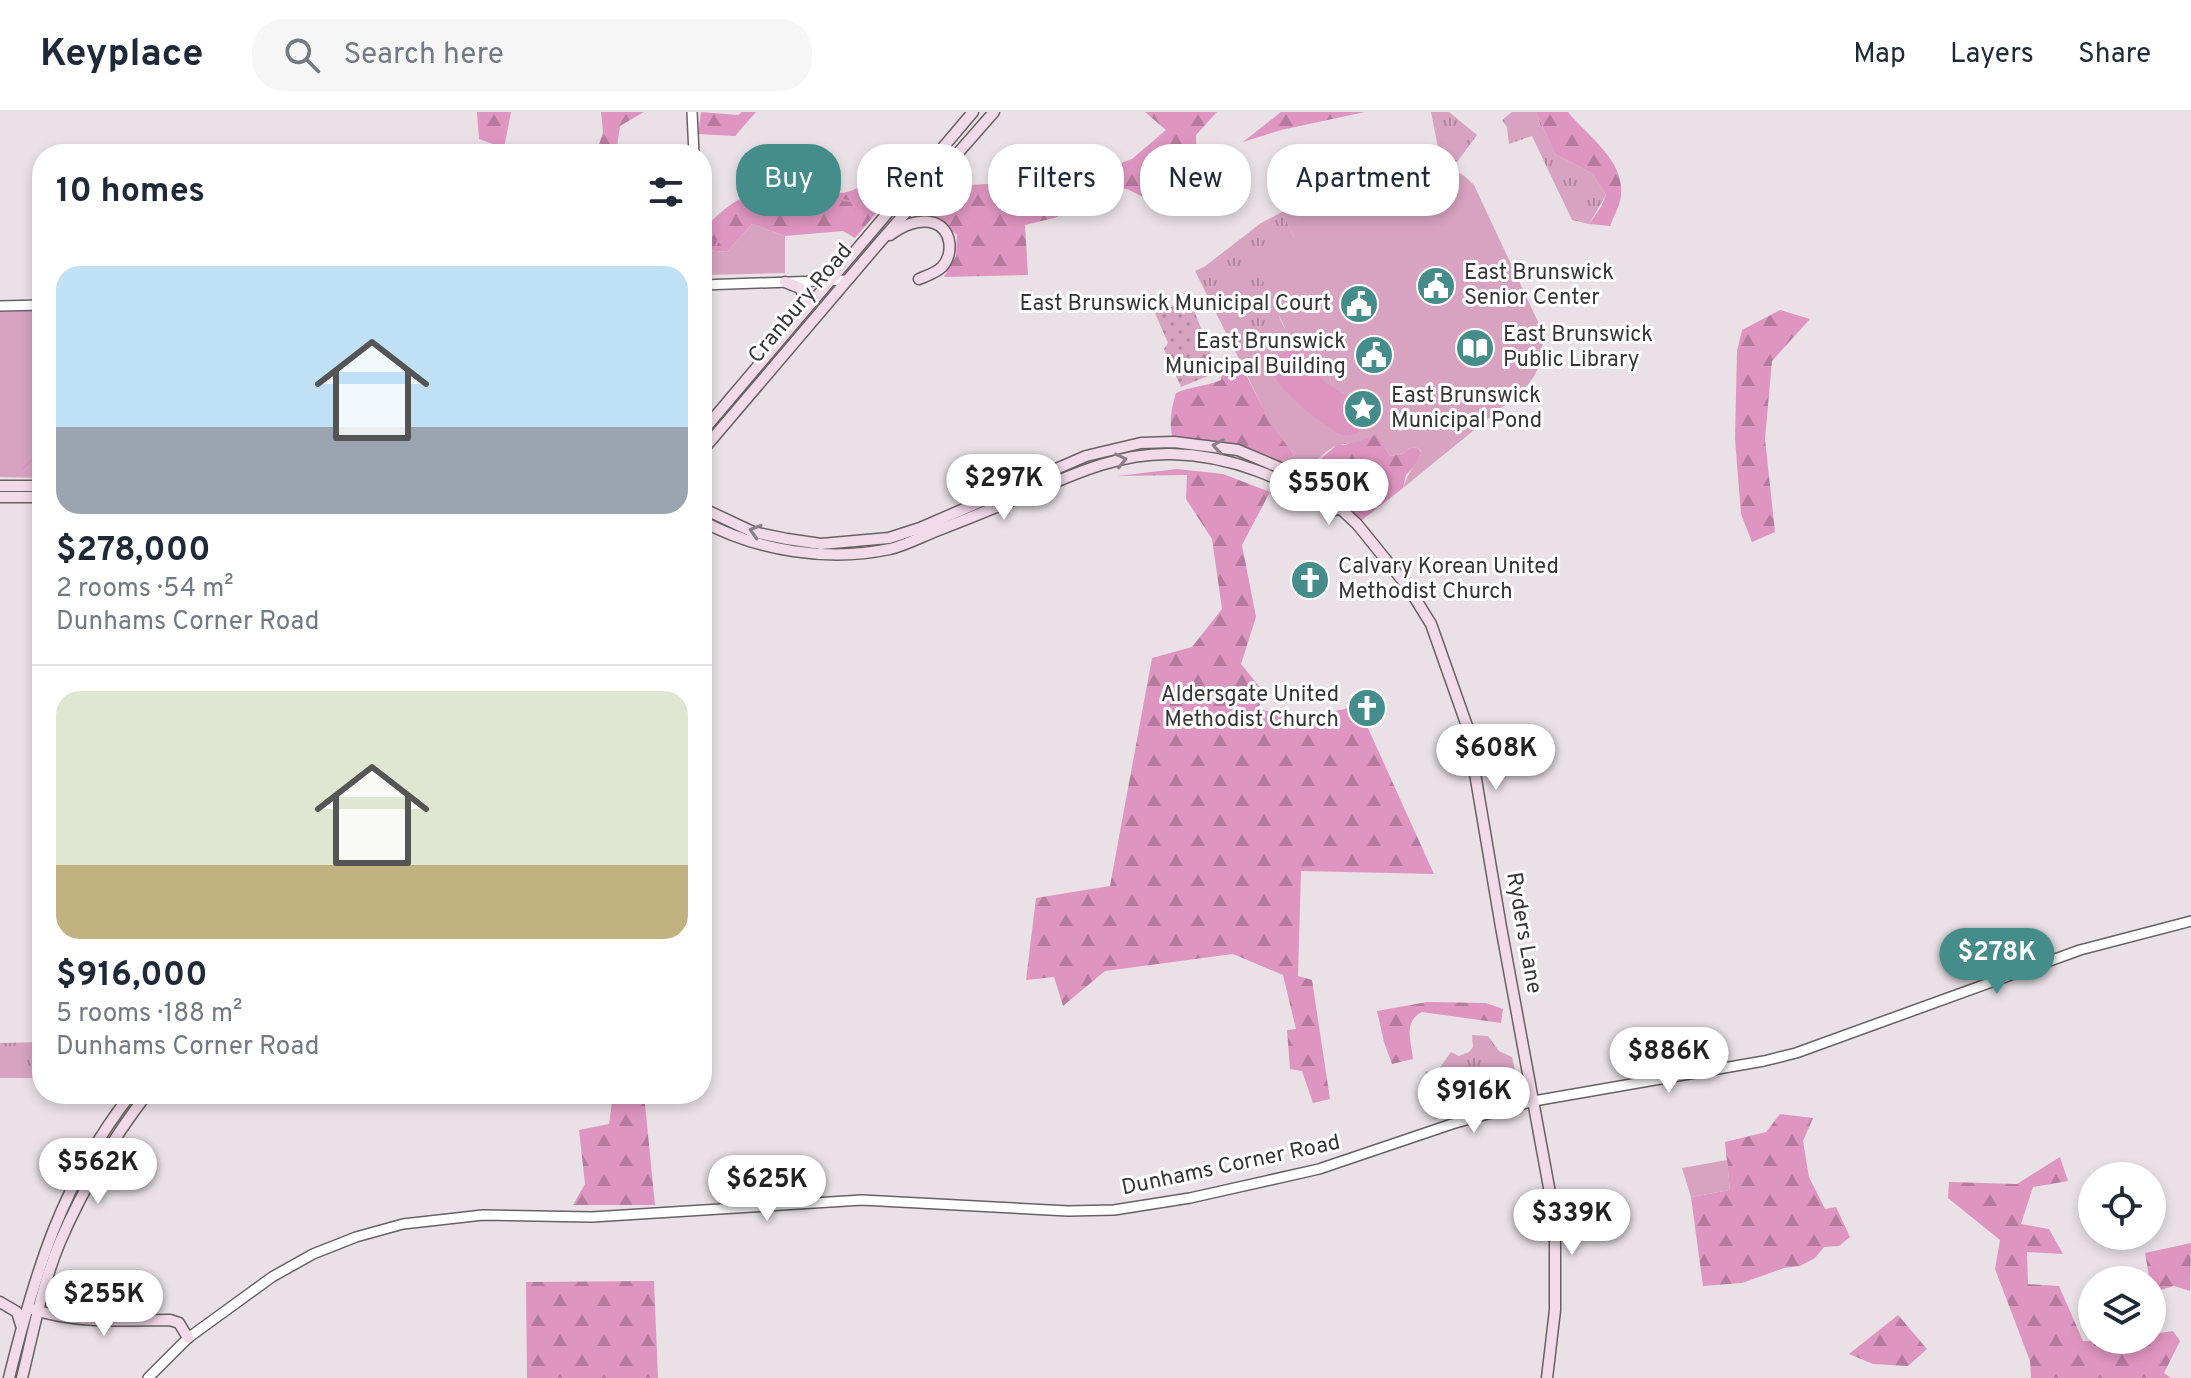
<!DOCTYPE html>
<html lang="en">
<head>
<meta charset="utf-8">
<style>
	body { margin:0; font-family:Overpass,sans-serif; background:#f6f6f7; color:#1f2937; height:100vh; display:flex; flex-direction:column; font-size:30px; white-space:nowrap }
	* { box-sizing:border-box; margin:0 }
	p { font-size:26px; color:#747a83 }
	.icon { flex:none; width:44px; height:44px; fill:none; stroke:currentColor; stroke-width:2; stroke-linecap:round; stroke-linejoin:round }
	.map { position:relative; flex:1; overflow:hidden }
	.details { position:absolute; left:32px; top:32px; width:680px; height:960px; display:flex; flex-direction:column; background:#fff; border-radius:32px; box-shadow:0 4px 12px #0003 }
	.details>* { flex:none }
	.banner { position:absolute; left:736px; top:32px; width:760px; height:72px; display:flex; gap:16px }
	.buttons { position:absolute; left:2078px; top:1050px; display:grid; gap:16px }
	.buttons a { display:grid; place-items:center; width:88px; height:88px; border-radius:50%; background:#fff; box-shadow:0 4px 12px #0003; font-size:40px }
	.price { position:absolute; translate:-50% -68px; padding:0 18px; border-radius:28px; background:#fff; color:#222; font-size:26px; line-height:52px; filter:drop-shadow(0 2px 4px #0008) }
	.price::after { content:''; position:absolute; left:50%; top:48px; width:24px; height:18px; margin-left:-12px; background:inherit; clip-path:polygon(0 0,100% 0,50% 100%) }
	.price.on { background:#458d8b; color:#fff }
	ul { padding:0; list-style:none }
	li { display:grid; align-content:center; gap:16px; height:424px; padding:0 24px }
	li+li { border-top:2px solid #e0e1e3 }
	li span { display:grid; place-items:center; height:248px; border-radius:24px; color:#555 }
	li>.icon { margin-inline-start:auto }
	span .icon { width:144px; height:144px; fill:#fffc; stroke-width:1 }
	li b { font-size:34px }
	h2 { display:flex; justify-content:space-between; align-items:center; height:96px; padding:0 24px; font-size:34px }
	.chip { padding:0 28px; border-radius:32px; background:#fff; box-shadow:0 4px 12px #0003; font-size:28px; line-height:72px }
	.chip.on { background:#458d8b; color:#fff }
	header { display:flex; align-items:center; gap:48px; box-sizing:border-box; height:112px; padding:0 40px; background:#fff; border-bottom:2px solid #e0e1e3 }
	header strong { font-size:38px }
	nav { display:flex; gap:44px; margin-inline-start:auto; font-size:28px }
	.search { width:560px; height:72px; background:#f6f6f7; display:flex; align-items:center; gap:20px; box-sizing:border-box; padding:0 28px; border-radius:32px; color:#747a83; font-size:30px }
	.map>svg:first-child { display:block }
	.grass { fill:url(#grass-tufts) }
	.forest { fill:url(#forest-firs) }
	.park { fill:#d7a3c1 }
	.garden { fill:url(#garden-dots) }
	.water { fill:#de94c0 }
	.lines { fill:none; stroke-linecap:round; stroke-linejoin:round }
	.stream { stroke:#de94c0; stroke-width:2 }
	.tertiary-casing { stroke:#676164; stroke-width:12 }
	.secondary-casing { stroke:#676164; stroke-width:13 }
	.tertiary { stroke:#fff; stroke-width:9 }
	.secondary { stroke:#f3dae9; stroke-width:10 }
	.oneway { stroke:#8c7f87 }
	.labels { text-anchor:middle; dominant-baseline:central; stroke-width:6; stroke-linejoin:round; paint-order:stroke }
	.poi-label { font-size:22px; fill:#383537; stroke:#fff; text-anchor:start }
	.street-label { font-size:22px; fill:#383537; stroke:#fff }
</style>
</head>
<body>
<header>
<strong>Keyplace</strong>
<div class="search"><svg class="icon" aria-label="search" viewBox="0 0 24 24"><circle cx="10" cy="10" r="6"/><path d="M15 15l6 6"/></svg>Search here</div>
<nav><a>Map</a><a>Layers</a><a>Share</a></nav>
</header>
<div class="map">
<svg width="2191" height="1266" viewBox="0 0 2191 1266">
	<defs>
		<pattern id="grass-tufts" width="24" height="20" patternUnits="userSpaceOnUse" patternTransform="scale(2)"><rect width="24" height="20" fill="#d7a3c1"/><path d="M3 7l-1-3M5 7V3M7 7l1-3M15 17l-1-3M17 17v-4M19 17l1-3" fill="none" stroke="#af869e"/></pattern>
		<pattern id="forest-firs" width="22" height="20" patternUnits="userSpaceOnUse" patternTransform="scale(2)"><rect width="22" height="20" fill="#df95c1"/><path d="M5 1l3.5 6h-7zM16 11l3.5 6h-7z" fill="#b67a9e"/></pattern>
		<pattern id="garden-dots" width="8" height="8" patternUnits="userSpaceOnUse" patternTransform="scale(2)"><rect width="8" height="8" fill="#d7a3c1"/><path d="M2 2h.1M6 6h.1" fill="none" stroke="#af869e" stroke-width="1.8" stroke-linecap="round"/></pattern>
	</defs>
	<rect width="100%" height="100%" fill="#e9e1e5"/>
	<!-- grass -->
	<g class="grass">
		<polygon points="1431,0 1449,0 1477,23 1457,50 1440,46"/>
		<polygon points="1512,0 1536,0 1555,42 1593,62 1606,83 1589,112 1572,108 1532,24 1509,32 1507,15 1502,8"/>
		<polygon points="1282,100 1294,125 1279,205 1285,217 1257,236 1254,252 1244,257 1195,159 1204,155 1261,111"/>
		<polygon points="1472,923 1488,924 1499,939 1512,945 1519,976 1511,986 1434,1007 1425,959 1436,961 1451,940 1459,944 1469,940 1473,935"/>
		<polygon points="42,930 42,966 0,966 0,931"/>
	</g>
	<!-- forest -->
	<g class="forest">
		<polygon points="477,0 511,0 504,36 479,27"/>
		<polygon points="601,0 644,0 620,14 616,42 596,42 603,20"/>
		<polygon points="701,0 738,3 742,0 756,0 735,24 698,22"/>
		<polygon points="1145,0 1217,0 1196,23 1197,88 1170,93 1157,92 1127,77 1057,70 1058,105 1025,113 1028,163 944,165 956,144 957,123 933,103 919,102 925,91 970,74 1051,66 1115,53 1132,47 1166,18"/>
		<polygon points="1281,0 1365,0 1281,18 1243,30"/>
		<path d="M1536,0H1568C1588,25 1625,48 1621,84C1620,94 1613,105 1610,114L1589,112L1601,95L1606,83L1593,62L1555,42Z"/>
		<path d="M857,76L871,80L885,91L855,126L843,119L785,124L752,112L727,140L705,138L704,117C744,74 764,76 820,79C834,81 845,83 857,76Z"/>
		<polygon points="1780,198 1810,207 1772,249 1765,327 1775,420 1752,430 1741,402 1735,327 1737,239 1742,218"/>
		<path d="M1229,246L1238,247L1269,308L1294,343L1281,349L1267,350L1238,338L1174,330C1168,313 1171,298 1176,281C1191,274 1205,275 1221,268L1224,251Z"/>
		<polygon points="1376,320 1390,344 1403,342 1411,335 1418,336 1421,340 1417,351 1406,363 1403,376 1357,412 1302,368 1312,354 1337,333 1345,333"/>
		<polygon points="1177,357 1223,362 1270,380 1242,433 1256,505 1241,552 1262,578 1259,597 1299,607 1358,594 1434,762 1301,759 1298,864 1312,868 1330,987 1313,991 1302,959 1290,957 1287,918 1296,917 1283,863 1233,842 1105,859 1063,894 1054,865 1026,868 1036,786 1110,774 1152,546 1192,535 1222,497 1212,427 1186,387 1187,363 1117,364"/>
		<path d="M1427,890L1486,891L1503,897L1501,911L1422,900C1403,910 1411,928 1413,947L1392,952L1384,930L1377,899Z"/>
		<polygon points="644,982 655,1093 573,1093 585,1072 579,1018 609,1012 613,983"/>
		<polygon points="1780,1002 1813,1006 1803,1029 1809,1065 1825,1097 1836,1095 1850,1125 1839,1134 1824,1135 1815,1146 1800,1154 1784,1156 1742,1171 1703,1174 1691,1085 1730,1078 1725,1030 1766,1020"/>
		<polygon points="2060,1045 2068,1069 2033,1075 2021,1112 2049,1117 2063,1142 2027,1140 2028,1172 2059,1174 2083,1229 2152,1228 2152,1222 2173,1219 2180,1229 2164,1261 2171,1266 2031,1266 2030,1249 1995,1157 2000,1128 1948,1086 1949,1070 2017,1072"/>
		<polygon points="2191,1131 2190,1179 2174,1174 2157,1179 2149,1164 2145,1141"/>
		<polygon points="654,1169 658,1266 527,1266 526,1170"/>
		<polygon points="1898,1203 1927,1237 1908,1254 1873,1252 1849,1242"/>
	</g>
	<!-- park -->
	<g class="park">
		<path d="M1431,55C1450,54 1461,59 1474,73L1539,212C1547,237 1541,261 1522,279L1403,376C1407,362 1416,353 1421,339L1418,336L1411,335L1403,342L1390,344L1377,322C1366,329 1353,331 1340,333C1325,336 1311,355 1302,368L1267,350L1281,349L1294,343L1269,309L1244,257L1253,252C1256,231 1268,225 1285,216L1252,146L1294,125L1282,100Z"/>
		<polygon points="752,112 785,124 785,161 709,163 705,155 705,138 727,140"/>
		<polygon points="42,198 42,366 0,365 0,200"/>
		<polygon points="1727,1048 1730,1078 1691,1085 1682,1056"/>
	</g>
	<!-- garden -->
	<polygon class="garden" points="1190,188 1218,260 1181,275 1164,237 1168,231 1155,201"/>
	<!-- water -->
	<path class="water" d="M1296,237L1326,271L1343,282L1357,286L1361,296L1358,321C1352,323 1346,325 1340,322C1324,314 1268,271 1271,253C1272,242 1287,240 1296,237Z"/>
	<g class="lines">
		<!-- stream -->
		<g class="stream">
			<polyline points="925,91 970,74 1009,72 1129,54 1176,22 1198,0"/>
			<polyline points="716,133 733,102 774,86 799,90 828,86 873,92"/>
			<polyline points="22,357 42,338"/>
		</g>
		<defs>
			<g id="tertiary">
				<polyline points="692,0 694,42"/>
				<polyline points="702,173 847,168"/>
				<polyline points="0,194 42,193"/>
				<polyline points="148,1266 188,1226 272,1165 313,1142 356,1125 403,1112 483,1103 592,1105 862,1088 1068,1099 1114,1098 1190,1086 1319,1057 1452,1012 1534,989 1764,949 1796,941 2080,838 2191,809"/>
			</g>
			<g id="secondary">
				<path d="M890,123C902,114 919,106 934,111C952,117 954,142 942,155C936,161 926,164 919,167"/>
				<polyline points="785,170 800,176 803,182 801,201"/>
				<polyline points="702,320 973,0"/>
				<polyline points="702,339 879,131 994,0"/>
				<polyline points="0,374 42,374"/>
				<polyline points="0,385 42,385"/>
				<polyline points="702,396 753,420 787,427 821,432 889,426 920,416 1086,344 1141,331 1174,330 1238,338 1278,355 1317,375 1357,412 1408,475 1431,512 1467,614 1501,815 1555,1108 1555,1198 1547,1266"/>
				<path d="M702,409C758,439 827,450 890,437C906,433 921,425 936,419C970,406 1004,392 1037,378C1080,359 1123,341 1171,342C1233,343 1284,367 1335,398"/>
				<polyline points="0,1190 17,1200 21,1213"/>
				<path d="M32,1197C78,1212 122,1208 170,1208L179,1211L188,1226"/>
				<path d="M9,1266C35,1160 62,1070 131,982"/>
				<path d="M22,1266C33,1221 42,1173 60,1130C83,1077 112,1027 147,982"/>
			</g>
		</defs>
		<!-- tertiary casing -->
		<use href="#tertiary" class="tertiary-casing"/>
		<!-- secondary casing -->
		<use href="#secondary" class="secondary-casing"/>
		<!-- tertiary -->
		<use href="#tertiary" class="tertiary"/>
		<!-- secondary -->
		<use href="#secondary" class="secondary"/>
	</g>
	<!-- one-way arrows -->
	<defs><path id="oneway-chevron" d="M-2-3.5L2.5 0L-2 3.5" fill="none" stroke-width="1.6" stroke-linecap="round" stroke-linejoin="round" transform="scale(2)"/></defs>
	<g class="oneway">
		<use href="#oneway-chevron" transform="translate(1218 334) rotate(-170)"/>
		<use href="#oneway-chevron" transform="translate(1121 348) rotate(-13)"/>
		<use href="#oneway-chevron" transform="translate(755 419) rotate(-163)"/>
	</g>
	<!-- icons -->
	<defs>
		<symbol id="civic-disc" viewBox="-11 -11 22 22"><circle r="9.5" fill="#458d8b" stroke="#fff"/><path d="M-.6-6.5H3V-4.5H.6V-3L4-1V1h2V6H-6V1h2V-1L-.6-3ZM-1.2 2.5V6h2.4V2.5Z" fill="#fff"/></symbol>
		<symbol id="library-disc" viewBox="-11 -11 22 22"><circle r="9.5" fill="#458d8b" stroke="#fff"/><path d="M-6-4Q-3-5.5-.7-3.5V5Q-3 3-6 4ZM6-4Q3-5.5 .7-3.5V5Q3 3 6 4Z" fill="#fff"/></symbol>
		<symbol id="sight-disc" viewBox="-11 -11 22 22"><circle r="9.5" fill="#458d8b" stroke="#fff"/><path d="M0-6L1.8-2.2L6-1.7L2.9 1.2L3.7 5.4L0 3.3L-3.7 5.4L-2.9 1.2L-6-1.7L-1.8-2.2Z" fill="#fff"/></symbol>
		<symbol id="church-disc" viewBox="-11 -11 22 22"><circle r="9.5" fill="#458d8b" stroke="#fff"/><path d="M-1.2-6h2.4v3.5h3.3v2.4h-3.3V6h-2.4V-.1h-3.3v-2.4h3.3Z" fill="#fff"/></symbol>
	</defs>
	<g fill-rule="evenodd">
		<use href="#civic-disc" x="1414" y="152" width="44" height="44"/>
		<use href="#civic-disc" x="1337" y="170" width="44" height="44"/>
		<use href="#library-disc" x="1453" y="214" width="44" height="44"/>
		<use href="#civic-disc" x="1352" y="221" width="44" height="44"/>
		<use href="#sight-disc" x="1341" y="275" width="44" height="44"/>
		<use href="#church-disc" x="1288" y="446" width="44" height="44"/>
		<use href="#church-disc" x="1345" y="574" width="44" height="44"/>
	</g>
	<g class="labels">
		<!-- poi labels -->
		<g class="poi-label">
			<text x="1464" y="161">East Brunswick<tspan x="1464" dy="25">Senior Center</tspan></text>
			<text x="1331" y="192" text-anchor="end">East Brunswick Municipal Court</text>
			<text x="1503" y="223">East Brunswick<tspan x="1503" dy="25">Public Library</tspan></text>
			<text x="1346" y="230" text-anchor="end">East Brunswick<tspan x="1346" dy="25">Municipal Building</tspan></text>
			<text x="1391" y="284">East Brunswick<tspan x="1391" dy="25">Municipal Pond</tspan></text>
			<text x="1338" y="455">Calvary Korean United<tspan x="1338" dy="25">Methodist Church</tspan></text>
			<text x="1339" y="583" text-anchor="end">Aldersgate United<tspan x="1339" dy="25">Methodist Church</tspan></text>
		</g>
		<!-- street labels -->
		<g class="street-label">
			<text transform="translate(801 192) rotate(-50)">Cranbury Road</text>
			<text transform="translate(1523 821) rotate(80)">Ryders Lane</text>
			<text transform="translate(1231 1054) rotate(-12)">Dunhams Corner Road</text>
		</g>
	</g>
</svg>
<div class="buttons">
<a><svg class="icon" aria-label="locate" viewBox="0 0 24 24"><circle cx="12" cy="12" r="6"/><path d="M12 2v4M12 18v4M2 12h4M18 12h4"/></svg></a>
<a><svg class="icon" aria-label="layers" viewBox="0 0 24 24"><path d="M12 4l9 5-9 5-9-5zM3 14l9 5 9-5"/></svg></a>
</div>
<b class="price" style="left:1004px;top:410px">$297K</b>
<b class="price" style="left:1329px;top:415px">$550K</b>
<b class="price" style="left:1496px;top:680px">$608K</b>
<b class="price on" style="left:1997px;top:884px">$278K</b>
<b class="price" style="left:1669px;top:983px">$886K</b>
<b class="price" style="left:1474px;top:1023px">$916K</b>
<b class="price" style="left:98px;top:1094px">$562K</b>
<b class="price" style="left:767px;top:1111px">$625K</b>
<b class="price" style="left:1572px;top:1145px">$339K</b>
<b class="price" style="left:104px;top:1226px">$255K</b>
<div class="banner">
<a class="chip on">Buy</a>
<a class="chip">Rent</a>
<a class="chip">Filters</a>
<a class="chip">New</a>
<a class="chip">Apartment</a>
</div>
<section class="details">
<h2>10 homes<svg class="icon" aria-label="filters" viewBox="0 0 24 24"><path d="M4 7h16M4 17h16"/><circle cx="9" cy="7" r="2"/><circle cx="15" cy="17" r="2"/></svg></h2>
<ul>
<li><span style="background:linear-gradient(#bfe0f5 65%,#9aa5b1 0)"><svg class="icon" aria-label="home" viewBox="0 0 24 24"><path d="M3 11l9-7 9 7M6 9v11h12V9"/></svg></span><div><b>$278,000</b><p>2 rooms · 54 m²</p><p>Dunhams Corner Road</p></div></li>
<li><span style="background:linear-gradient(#dfe7d0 70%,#c2b280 0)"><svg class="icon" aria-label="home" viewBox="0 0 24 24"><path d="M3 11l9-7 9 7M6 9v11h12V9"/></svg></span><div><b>$916,000</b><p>5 rooms · 188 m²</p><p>Dunhams Corner Road</p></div></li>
</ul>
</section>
</div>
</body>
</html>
